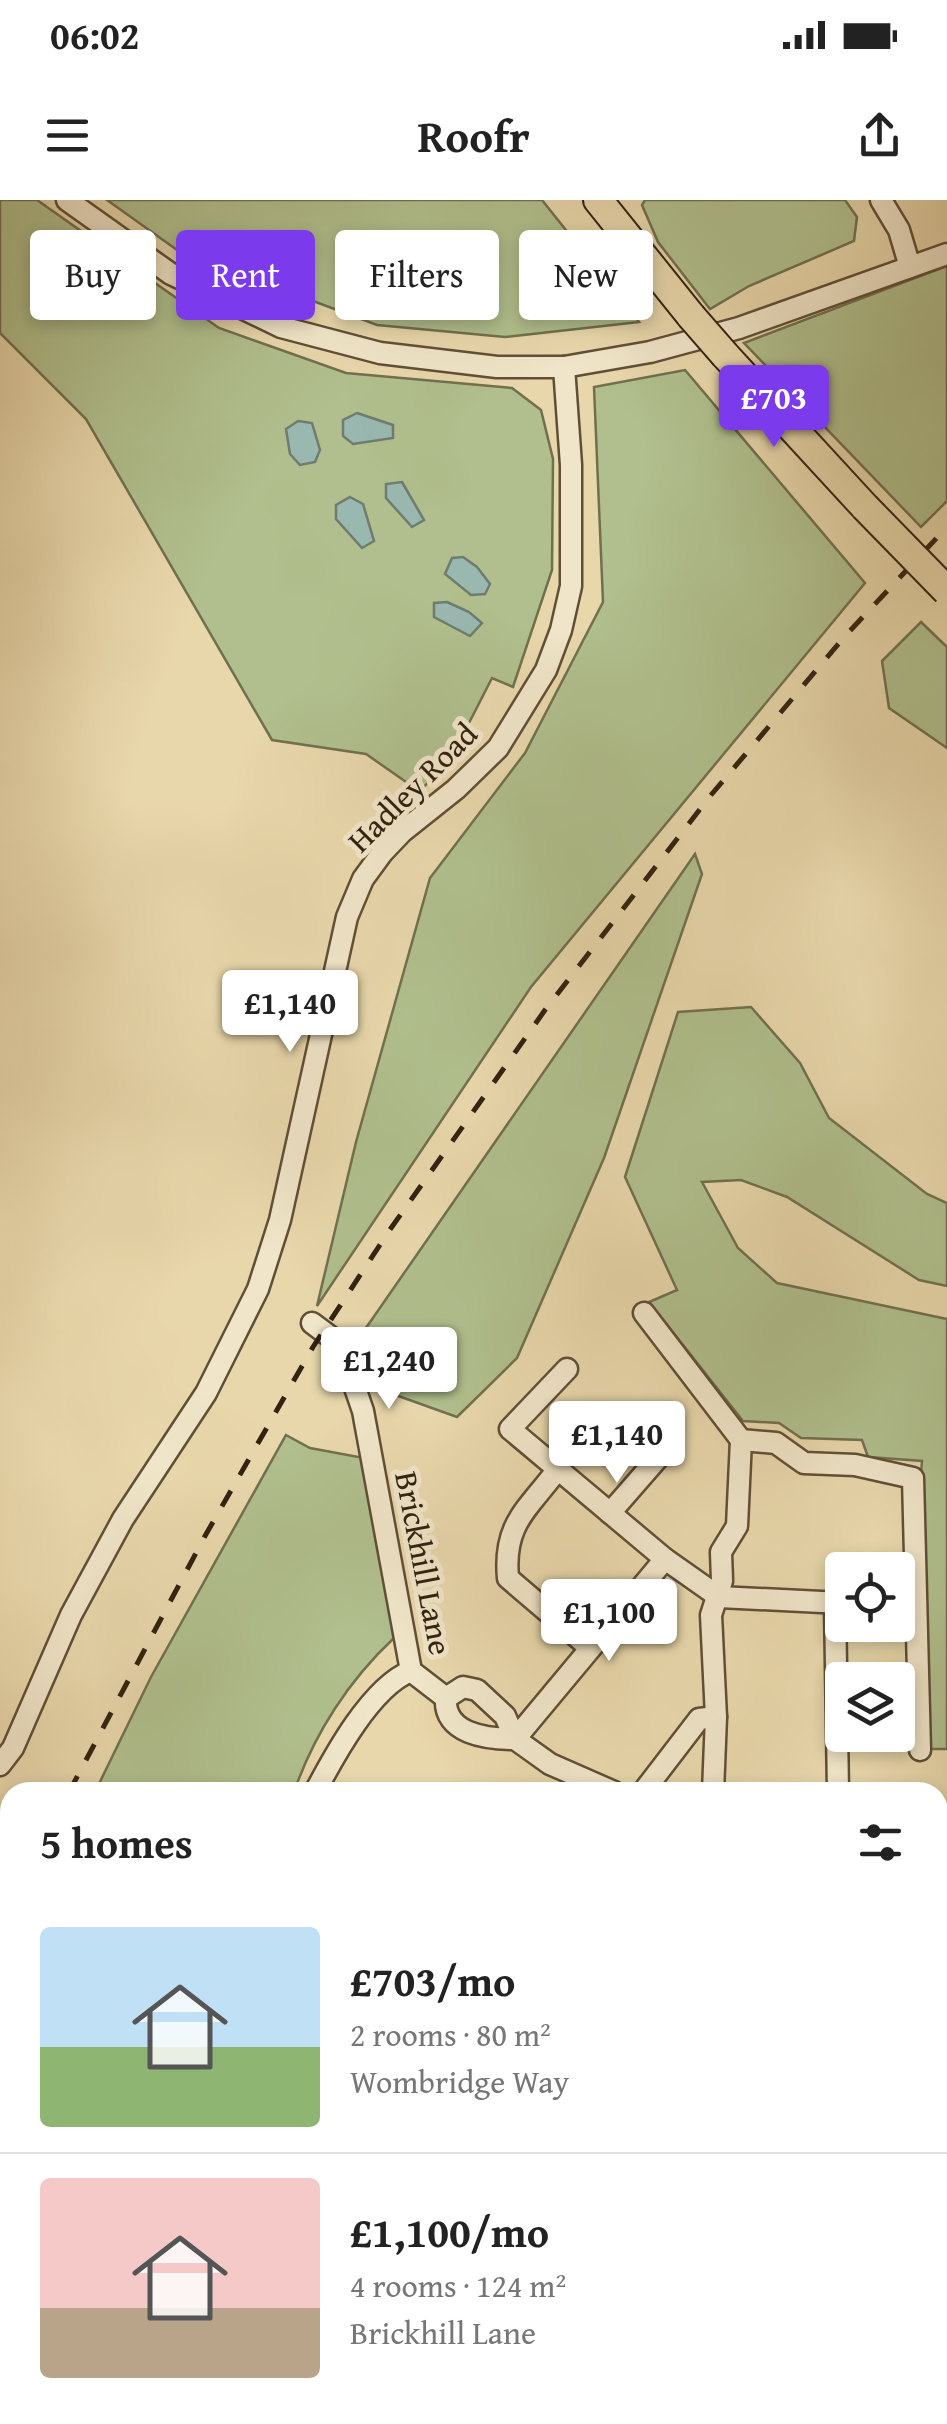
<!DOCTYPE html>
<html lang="en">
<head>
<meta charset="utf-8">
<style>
	body { margin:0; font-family:"Gentium Book Plus",serif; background:#f6f6f6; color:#222; height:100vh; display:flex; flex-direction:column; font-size:38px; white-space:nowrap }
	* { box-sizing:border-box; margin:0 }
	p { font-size:32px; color:#767676 }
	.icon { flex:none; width:55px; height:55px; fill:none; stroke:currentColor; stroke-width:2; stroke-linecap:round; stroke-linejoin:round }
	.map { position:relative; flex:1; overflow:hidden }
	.sheet { position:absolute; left:0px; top:1582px; width:948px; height:642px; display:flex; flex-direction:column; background:#fff; border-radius:30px 30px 0 0; box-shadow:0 5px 15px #0003 }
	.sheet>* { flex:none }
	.banner { position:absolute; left:30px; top:30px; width:888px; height:90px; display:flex; gap:20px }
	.tools { position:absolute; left:825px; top:1352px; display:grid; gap:20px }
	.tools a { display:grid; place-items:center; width:90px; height:90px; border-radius:10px; background:#fff; box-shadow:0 5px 15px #0003; font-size:50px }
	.price { position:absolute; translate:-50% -85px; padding:0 22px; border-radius:10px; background:#fff; color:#222; font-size:32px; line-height:65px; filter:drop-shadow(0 2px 5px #0008) }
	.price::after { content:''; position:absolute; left:50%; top:60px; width:30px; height:22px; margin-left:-15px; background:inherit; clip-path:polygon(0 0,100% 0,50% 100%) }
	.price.active { background:#7c3aed; color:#fff }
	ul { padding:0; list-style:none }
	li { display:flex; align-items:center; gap:30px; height:250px; padding:0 40px }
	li+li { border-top:2px solid #e0e0e0 }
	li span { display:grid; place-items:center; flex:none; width:280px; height:200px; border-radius:10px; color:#555 }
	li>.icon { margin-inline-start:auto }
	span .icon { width:120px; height:120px; fill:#fffc; stroke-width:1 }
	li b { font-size:42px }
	h2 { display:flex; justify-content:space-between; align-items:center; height:120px; padding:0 40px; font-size:42px }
	.pill { padding:0 35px; border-radius:10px; background:#fff; box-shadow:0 5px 15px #0003; font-size:35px; line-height:90px }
	.pill.active { background:#7c3aed; color:#fff }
	.status { display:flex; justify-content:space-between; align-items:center; height:70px; padding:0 50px; background:#fff; direction:ltr }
	.status svg { height:28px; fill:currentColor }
	header { display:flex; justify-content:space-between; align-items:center; height:130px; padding:0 40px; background:#fff; font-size:45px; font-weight:800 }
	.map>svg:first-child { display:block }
	.green { fill:#b0bf8d; stroke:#71704e; stroke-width:2.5 }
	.water { fill:#99b8b0; stroke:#707c70; stroke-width:2.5 }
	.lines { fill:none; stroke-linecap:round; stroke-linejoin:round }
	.minor-casing { stroke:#604f37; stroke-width:25 }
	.major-casing { stroke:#322210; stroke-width:32 }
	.minor { stroke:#f0e5c8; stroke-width:20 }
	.major { stroke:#e8d7ab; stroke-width:28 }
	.rail { stroke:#322210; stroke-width:5; stroke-dasharray:18 18; stroke-linecap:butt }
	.major-bridge-casing { stroke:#322210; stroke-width:32; stroke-linecap:butt }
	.major-bridge { stroke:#e8d7ab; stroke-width:28 }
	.labels { text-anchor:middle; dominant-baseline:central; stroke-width:10; stroke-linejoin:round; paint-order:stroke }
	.street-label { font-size:32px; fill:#322210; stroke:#f0e5c8 }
</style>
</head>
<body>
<div class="status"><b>06:02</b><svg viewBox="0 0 49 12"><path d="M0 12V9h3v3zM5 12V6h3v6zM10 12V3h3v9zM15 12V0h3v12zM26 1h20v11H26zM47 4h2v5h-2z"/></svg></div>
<header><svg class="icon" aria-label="menu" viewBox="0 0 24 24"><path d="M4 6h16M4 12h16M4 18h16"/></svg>Roofr<svg class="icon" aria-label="share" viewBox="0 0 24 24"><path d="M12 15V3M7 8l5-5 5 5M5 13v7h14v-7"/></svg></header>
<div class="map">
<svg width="947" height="2224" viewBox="0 0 947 2224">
	<rect width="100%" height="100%" fill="#e8d7ab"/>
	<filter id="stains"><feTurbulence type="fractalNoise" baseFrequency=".002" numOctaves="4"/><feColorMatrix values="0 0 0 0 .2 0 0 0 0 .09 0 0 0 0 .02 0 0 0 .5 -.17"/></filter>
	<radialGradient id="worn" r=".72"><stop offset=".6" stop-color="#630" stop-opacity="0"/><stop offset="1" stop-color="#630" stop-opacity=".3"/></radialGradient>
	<!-- green -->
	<g class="green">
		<polygon points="0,0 37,0 219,128 346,173 512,188 541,210 553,259 552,370 513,487 492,478 447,566 419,591 366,554 272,540 86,219 0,133"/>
		<polygon points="107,0 542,0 639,122 505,137 377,125 177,50"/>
		<polygon points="645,0 845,0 857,17 854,41 749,86 710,109 658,42 642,5"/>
		<polygon points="947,66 947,301 921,327 744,143"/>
		<polygon points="685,170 865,383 531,787 317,1106 356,942 430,678 525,553 603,402 594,187"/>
		<polygon points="921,422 947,447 947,548 889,508 882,461"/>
		<polygon points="695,654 702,674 604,958 517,1158 457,1217 376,1188 359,1138"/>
		<polygon points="751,807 800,863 829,918 927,994 947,1003 947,1086 919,1080 787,997 741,980 702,982 738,1048 777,1083 947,1119 947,1549 926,1549 927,1422 919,1296 922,1261 868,1257 862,1240 801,1238 779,1223 743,1221 649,1102 677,1090 625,977 678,812"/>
		<path d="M286,1235L310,1248L364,1258L394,1438C349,1480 314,1534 294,1592H95L151,1477Z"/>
		<polygon points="10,1771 10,2215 155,2215 143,2224 0,2224 0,1793"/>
		<polygon points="609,2215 877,2215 877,2222 866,2224 608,2224"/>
	</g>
	<!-- water -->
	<g class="water">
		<polygon points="357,213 393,225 393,238 353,244 343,236 343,220"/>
		<polygon points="298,221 312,223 320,250 315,262 300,265 290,254 286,229"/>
		<polygon points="402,282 424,320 412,327 386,298 386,284"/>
		<polygon points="350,297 363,304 374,341 362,348 336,319 336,305"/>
		<polygon points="463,357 477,367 490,384 485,394 471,395 445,374 452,358"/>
		<polygon points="447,402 469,412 482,423 470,436 434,417 434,403"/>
	</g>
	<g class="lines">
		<defs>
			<g id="minor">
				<polyline points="67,0 171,74 281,127 380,153 497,167 564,167 650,152 739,128 947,54"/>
				<polyline points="881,0 899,30 910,67"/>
				<polyline points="644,1113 741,1240 737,1326 721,1352 722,1381 711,1415 716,1517 713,1592"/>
				<polyline points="312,1123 340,1144 363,1211 411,1471 446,1498"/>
				<polyline points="567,1169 510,1229 665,1359 719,1397"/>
				<polyline points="741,1240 776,1243 804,1263 855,1265 913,1278 920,1550"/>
				<path d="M558,1269C527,1310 503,1324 508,1378L590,1448"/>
				<polyline points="610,1313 664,1251"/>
				<polyline points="719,1397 842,1403"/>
				<polyline points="835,1403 838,1592"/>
				<path d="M515,1539C487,1539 443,1534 446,1498L463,1487L477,1490L505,1516L515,1539L550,1564L614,1592"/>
				<polyline points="515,1539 665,1359"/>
				<polyline points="0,1565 13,1548 71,1415 123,1319 206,1193 258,1089 280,1020 347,717 363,679 382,653 402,632 456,589 498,548 546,470 561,430 571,386 571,265 564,167"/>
				<path d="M315,1592C334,1556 371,1487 411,1471"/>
				<polyline points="643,1592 699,1519 716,1517"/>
				<polyline points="938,1626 947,1627"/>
				<polyline points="938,1679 947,1657"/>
				<polyline points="938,1711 947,1718"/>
				<polyline points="938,1836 947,1827"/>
				<polyline points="938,1859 947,1869"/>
				<polyline points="938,2092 947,2089"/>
				<polyline points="177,2215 177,2224"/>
				<polyline points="246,2215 266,2224"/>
				<polyline points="289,2224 291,2215"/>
				<polyline points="388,2224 391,2215"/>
				<polyline points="488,2224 492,2215"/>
			</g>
			<g id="major">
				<polyline points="598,0 691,116"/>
				<polyline points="725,155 865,307"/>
			</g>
		</defs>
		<!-- minor casing -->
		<use href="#minor" class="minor-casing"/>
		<!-- major casing -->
		<use href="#major" class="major-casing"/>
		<!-- minor -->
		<use href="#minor" class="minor"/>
		<!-- major -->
		<use href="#major" class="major"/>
		<!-- rail -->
		<g class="rail">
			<polyline points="69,1592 205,1336 313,1147 389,1031 545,810 711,595 846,435 947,327"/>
			<polyline points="0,1741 10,1719"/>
			<polyline points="0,1766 10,1744"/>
		</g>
		<defs>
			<g id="major-bridge">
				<polyline points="691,116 725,155"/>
				<polyline points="865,307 947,391"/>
			</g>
		</defs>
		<!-- major-bridge casing -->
		<use href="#major-bridge" class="major-bridge-casing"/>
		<!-- major-bridge -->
		<use href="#major-bridge" class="major-bridge"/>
	</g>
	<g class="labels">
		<!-- street labels -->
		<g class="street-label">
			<text transform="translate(412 587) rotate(-45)">Hadley Road</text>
			<text transform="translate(424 1363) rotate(79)">Brickhill Lane</text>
		</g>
	</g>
	<rect width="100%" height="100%" filter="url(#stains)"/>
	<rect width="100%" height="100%" fill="url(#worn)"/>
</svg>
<div class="tools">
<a><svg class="icon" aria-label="locate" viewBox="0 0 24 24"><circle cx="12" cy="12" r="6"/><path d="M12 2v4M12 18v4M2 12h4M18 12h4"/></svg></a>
<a><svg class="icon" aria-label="layers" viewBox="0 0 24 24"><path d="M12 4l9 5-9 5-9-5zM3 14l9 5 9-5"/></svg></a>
</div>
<b class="price active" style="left:774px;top:250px">£703</b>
<b class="price" style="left:290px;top:855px">£1,140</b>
<b class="price" style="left:389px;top:1212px">£1,240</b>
<b class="price" style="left:617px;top:1286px">£1,140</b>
<b class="price" style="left:609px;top:1464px">£1,100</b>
<div class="banner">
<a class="pill">Buy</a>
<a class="pill active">Rent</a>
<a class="pill">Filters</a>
<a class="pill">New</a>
</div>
<section class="sheet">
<h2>5 homes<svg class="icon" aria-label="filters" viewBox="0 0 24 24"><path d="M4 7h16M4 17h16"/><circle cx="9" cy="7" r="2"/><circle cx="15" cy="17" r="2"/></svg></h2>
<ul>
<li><span style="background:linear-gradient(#bfe0f5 60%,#8fb573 0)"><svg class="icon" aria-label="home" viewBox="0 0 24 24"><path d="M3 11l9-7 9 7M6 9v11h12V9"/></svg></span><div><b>£703/mo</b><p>2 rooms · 80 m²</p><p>Wombridge Way</p></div></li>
<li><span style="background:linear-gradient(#f6c9c9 65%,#b9a48a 0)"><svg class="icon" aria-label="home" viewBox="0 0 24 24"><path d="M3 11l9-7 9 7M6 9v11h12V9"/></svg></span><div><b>£1,100/mo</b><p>4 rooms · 124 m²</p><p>Brickhill Lane</p></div></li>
</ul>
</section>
</div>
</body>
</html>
